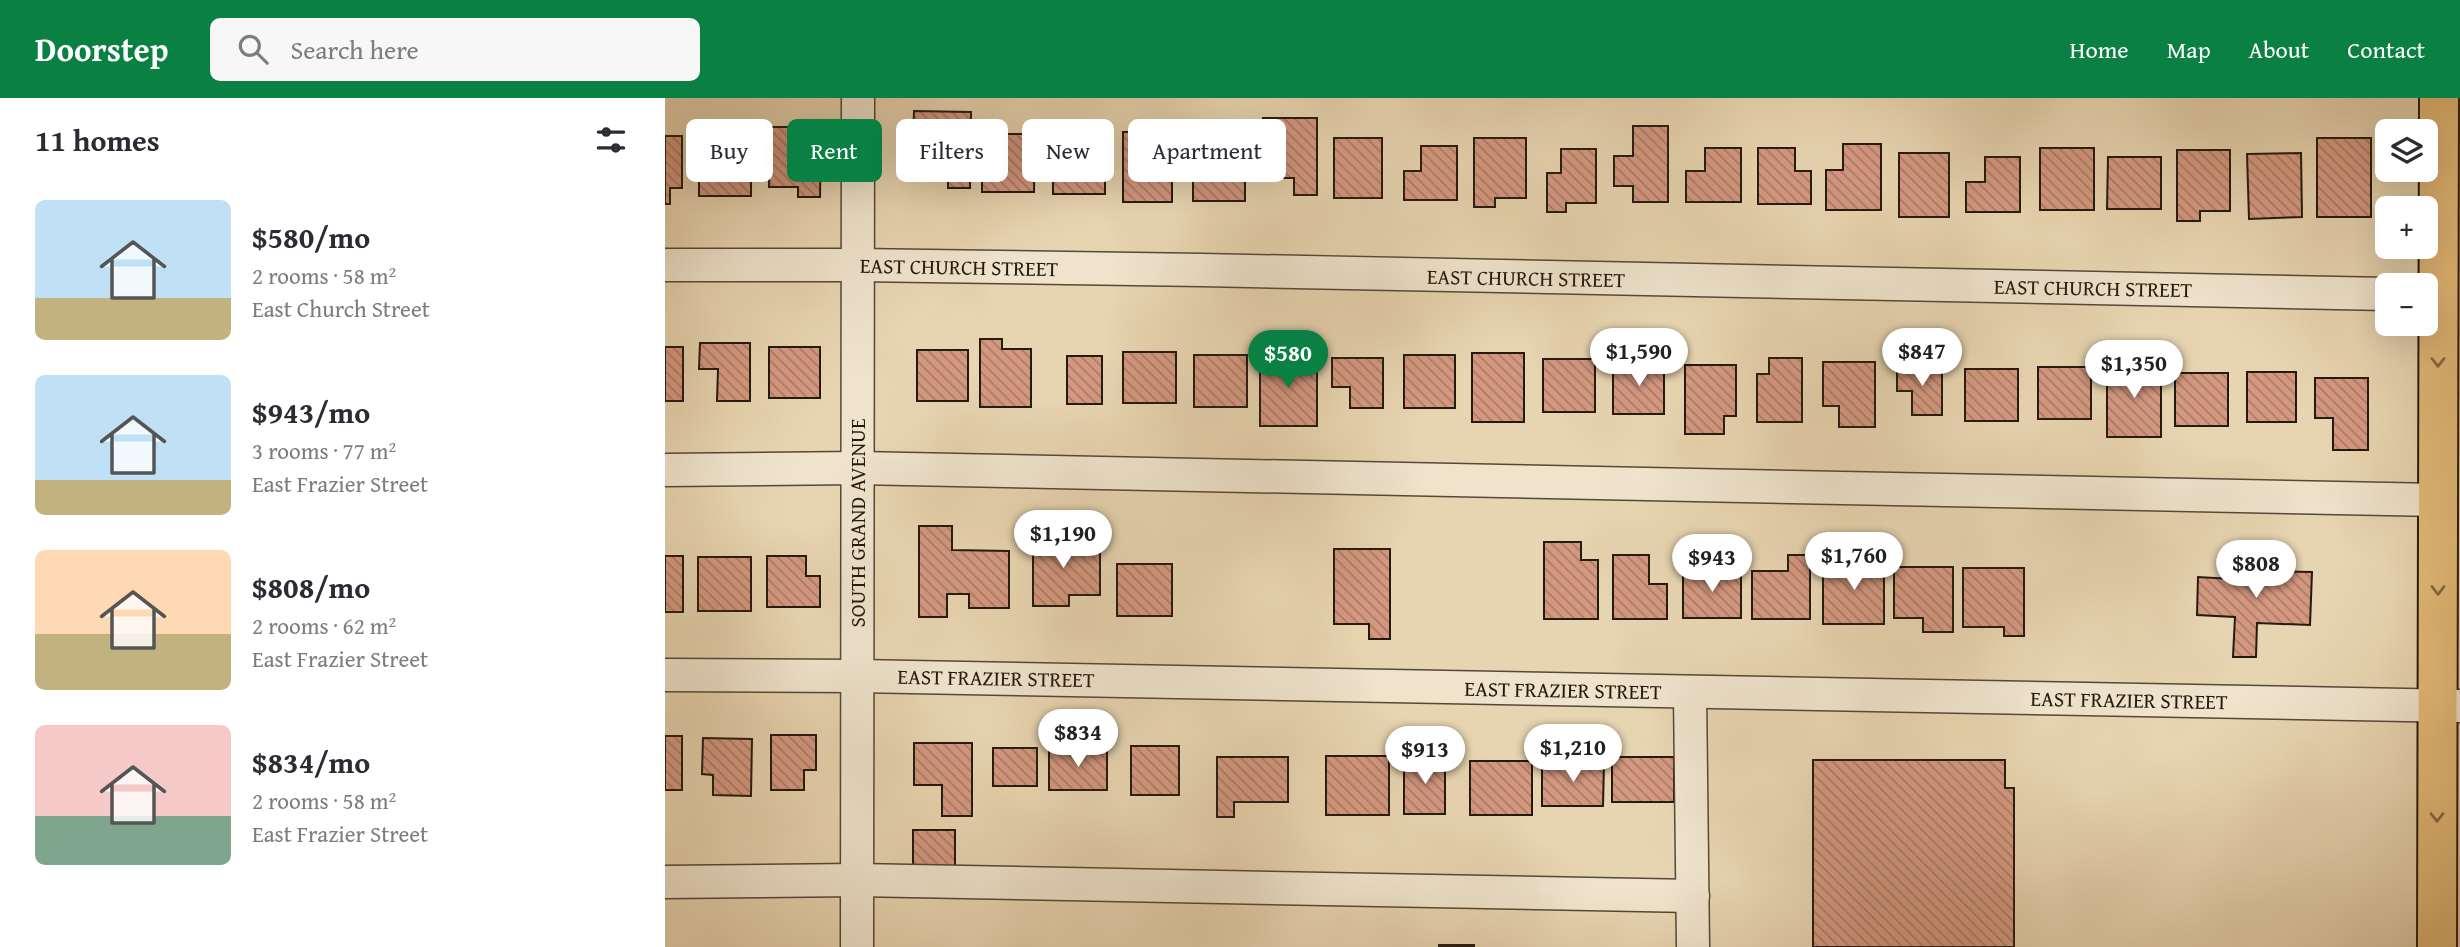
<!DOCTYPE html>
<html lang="en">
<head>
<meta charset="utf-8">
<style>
	body { margin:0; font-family:"Gentium Book Plus",serif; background:#f7f7f7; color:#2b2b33; height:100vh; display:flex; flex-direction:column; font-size:26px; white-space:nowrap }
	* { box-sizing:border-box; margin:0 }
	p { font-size:23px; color:#7c7c81 }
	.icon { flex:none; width:38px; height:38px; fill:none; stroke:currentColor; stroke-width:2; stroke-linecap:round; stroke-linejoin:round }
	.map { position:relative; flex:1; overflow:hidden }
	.sheet { display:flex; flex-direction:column; background:#fff; width:665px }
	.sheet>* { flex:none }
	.top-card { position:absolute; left:21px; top:21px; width:665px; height:63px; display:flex; gap:14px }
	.buttons { position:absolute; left:1710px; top:21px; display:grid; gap:14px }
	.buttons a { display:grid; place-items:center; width:63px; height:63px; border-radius:10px; background:#fff; box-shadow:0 7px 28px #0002; font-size:35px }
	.price { position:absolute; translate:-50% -60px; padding:0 16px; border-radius:24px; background:#fff; color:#222; font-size:23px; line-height:46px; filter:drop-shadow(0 2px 4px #0008) }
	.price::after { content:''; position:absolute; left:50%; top:42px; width:21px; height:16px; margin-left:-10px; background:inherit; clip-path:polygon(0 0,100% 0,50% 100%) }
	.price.on { background:#0b8043; color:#fff }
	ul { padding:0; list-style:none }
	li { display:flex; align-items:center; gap:21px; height:175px; padding:0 35px }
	li span { display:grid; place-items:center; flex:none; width:196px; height:140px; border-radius:10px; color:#555 }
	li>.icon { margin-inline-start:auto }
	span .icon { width:84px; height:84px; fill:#fffc; stroke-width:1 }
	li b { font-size:30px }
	h2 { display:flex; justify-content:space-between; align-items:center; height:84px; padding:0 35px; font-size:30px }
	.chip { padding:0 24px; border-radius:10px; background:#fff; box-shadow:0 7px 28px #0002; font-size:24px; line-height:63px }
	.chip.on { background:#0b8043; color:#fff }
	header { display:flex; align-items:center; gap:42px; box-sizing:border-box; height:98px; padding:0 35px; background:#0b8043; color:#fff }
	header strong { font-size:33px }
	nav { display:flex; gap:38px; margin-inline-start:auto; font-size:24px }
	.search { width:490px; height:63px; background:#f7f7f7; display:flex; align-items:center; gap:18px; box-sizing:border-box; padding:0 24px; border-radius:10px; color:#7c7c81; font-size:26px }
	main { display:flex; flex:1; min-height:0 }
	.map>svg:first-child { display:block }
	.building { fill:url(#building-back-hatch); stroke:#251a0e; stroke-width:2 }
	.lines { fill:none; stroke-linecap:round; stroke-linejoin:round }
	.minor-casing { stroke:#564836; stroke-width:35 }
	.major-casing { stroke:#251a0e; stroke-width:42 }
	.minor { stroke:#efe3cc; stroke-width:32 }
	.major { stroke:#e4ba78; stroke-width:38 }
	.oneway { stroke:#846a43 }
	.labels { text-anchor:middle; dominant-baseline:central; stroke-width:6; stroke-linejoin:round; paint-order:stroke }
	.street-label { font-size:21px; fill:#251a0e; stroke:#efe3cc }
</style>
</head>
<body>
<header>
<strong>Doorstep</strong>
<div class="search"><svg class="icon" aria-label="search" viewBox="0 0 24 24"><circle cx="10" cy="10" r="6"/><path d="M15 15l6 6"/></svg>Search here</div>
<nav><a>Home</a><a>Map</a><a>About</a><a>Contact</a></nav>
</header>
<main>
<section class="sheet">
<h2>11 homes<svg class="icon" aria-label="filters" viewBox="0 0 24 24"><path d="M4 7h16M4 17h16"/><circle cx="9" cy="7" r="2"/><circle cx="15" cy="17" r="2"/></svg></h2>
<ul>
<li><span style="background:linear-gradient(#bfe0f5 70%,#c2b280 0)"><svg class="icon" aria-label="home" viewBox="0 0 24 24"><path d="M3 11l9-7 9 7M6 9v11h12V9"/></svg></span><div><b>$580/mo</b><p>2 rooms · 58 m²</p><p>East Church Street</p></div></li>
<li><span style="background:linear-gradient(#bfe0f5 75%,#c2b280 0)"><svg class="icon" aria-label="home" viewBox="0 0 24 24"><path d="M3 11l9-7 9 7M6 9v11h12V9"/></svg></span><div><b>$943/mo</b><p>3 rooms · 77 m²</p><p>East Frazier Street</p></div></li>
<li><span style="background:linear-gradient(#ffd9b3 60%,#c2b280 0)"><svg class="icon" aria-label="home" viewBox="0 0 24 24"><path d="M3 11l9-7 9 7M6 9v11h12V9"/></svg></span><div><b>$808/mo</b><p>2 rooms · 62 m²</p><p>East Frazier Street</p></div></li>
<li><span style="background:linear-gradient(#f6c9c9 65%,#7fa58c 0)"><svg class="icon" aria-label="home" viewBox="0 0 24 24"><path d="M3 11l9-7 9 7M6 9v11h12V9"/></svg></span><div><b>$834/mo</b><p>2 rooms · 58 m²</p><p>East Frazier Street</p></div></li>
</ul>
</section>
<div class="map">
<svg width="1795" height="849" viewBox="0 0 1795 849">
	<defs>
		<pattern id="building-back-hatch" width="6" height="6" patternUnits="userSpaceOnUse" patternTransform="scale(1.75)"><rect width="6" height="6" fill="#d49880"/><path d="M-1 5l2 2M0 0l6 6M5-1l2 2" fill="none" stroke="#ac7b67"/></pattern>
	</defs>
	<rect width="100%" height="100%" fill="#e7d4b0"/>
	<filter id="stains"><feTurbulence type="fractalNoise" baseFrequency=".00286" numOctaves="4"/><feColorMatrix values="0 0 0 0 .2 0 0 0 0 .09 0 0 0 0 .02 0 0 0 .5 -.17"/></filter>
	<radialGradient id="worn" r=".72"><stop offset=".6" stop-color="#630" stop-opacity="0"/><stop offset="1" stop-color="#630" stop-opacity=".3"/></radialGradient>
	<!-- building -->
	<g class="building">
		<polygon points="249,13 306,14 305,90 283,90 283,71 238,71 239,45 248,45"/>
		<polygon points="598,20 652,20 652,97 629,97 629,80 598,80"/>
		<polygon points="968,28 1003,28 1003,104 968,104 968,88 949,88 949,58 968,58"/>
		<polygon points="105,29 156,29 155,99 133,99 133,89 104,89"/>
		<rect x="458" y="34" width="49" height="70"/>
		<polygon points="333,36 370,36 369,94 317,94 317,60 333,60"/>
		<polygon points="0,38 17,38 17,90 5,90 5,106 0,106"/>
		<rect x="669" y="40" width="48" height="60"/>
		<polygon points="809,40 861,40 861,100 830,100 830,109 809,109"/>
		<rect x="1652" y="40" width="54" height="79"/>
		<rect x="528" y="42" width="52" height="61"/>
		<polygon points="404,45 440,45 440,96 388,96 388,67 404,67"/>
		<rect x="34" y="46" width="52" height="52"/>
		<polygon points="1178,46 1216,46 1216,112 1161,112 1161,72 1178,72"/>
		<polygon points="756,48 792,48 792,102 739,102 739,73 756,73"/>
		<polygon points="1040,50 1076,50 1076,104 1021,104 1021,73 1040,73"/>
		<polygon points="1093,50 1130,50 1130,73 1146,73 1146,106 1093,106"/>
		<rect x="1375" y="50" width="54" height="62"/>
		<polygon points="896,51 931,51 931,105 901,105 901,114 882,114 882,75 896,75"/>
		<polygon points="1512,52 1565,52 1565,113 1535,113 1535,123 1512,123"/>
		<rect x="1234" y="55" width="50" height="64"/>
		<polygon points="1636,55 1637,119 1584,121 1582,56"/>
		<polygon points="1320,59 1355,59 1355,114 1301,114 1301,84 1320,84"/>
		<polygon points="1443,59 1496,59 1496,111 1442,111"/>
		<polygon points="315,241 337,241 337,251 366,251 366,309 315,309"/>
		<polygon points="35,245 85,245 85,303 52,303 53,271 34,271"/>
		<rect x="0" y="249" width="18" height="54"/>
		<rect x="104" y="249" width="51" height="51"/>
		<rect x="252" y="252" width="51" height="51"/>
		<rect x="458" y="254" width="53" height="51"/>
		<rect x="807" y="255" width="52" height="69"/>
		<rect x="529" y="257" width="53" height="52"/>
		<rect x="595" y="257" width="57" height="71"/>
		<rect x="739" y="257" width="51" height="53"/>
		<rect x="402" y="258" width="35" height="48"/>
		<polygon points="667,260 718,260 718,310 685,310 685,289 667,289"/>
		<polygon points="1104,260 1137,260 1137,324 1092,324 1092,276 1104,276"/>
		<rect x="878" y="261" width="52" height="53"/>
		<rect x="948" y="264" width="51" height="52"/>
		<polygon points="1158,264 1210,264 1210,329 1174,329 1174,308 1158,308"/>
		<rect x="1442" y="266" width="54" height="73"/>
		<polygon points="1020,267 1071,267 1071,318 1059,318 1059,336 1020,336"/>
		<polygon points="1232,267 1277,267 1277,317 1247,317 1247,293 1232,293"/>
		<rect x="1373" y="269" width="53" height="52"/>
		<rect x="1300" y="271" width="53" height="52"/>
		<rect x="1582" y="274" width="49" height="50"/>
		<rect x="1510" y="275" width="53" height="53"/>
		<polygon points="1650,280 1703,280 1703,352 1668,352 1668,320 1650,320"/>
		<polygon points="254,428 287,428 287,452 344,453 344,510 304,510 304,496 282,496 282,519 254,519"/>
		<polygon points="368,436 407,436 407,449 435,449 435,497 404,497 404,508 368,508"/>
		<polygon points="879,444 916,444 916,462 933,462 933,521 879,521"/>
		<polygon points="669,451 725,451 725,541 704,541 704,526 669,526"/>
		<polygon points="1568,456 1593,457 1592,473 1647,474 1645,527 1592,525 1591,559 1568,559 1570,519 1532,517 1533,479 1567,481"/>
		<polygon points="948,457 984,457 984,486 1002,486 1002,521 948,521"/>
		<polygon points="1123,457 1145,457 1145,521 1087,521 1087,473 1123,473"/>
		<rect x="0" y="458" width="18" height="56"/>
		<polygon points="102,458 141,458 141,478 155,478 155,509 102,509"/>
		<rect x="33" y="459" width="53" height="54"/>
		<rect x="1158" y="462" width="61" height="64"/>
		<rect x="452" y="466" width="55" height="52"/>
		<polygon points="1229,469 1288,469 1288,534 1258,534 1258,520 1229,520"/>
		<polygon points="1298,470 1359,470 1359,538 1339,538 1339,529 1298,529"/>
		<rect x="1018" y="472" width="58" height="48"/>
		<polygon points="106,637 151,637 151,672 139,672 139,692 106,692"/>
		<rect x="0" y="638" width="17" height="54"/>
		<polygon points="38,640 87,641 86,698 48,697 48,677 37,676"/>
		<polygon points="249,645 307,645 307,718 277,718 277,687 249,687"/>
		<rect x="466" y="648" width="48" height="49"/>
		<rect x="328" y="650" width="44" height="38"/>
		<rect x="384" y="650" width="58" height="42"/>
		<rect x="661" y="658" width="63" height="59"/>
		<polygon points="552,659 623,659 623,704 569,704 569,719 552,719"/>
		<rect x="947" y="659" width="62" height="45"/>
		<rect x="739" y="660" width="41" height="56"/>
		<polygon points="1148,662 1340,662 1340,690 1349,690 1349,849 1148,849"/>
		<rect x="805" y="663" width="62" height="54"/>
		<polygon points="877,664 939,665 938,708 877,708"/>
		<rect x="248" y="732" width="42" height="40"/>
		<rect x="774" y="847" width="35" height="2"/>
	</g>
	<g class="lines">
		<defs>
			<g id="minor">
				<polyline points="0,167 192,167 537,172 1722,196"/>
				<polyline points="0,372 192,370 1773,402"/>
				<polyline points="0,577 192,578 1795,608"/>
				<polyline points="1025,594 1028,849"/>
				<polyline points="0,784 192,782 1028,798"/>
				<polyline points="192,849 193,0"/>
			</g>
			<polyline id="major" points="1772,849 1774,0"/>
		</defs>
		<!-- minor casing -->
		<use href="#minor" class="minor-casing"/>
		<!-- major casing -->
		<use href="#major" class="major-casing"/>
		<!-- minor -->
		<use href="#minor" class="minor"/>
		<!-- major -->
		<use href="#major" class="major"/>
	</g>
	<!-- one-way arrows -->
	<defs><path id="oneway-chevron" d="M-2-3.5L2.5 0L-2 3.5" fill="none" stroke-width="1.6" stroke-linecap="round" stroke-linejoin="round" transform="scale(1.75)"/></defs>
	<g class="oneway">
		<use href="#oneway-chevron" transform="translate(1773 264) rotate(90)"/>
		<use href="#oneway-chevron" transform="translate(1773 492) rotate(90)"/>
		<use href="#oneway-chevron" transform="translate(1772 719) rotate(90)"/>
	</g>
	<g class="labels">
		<!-- street labels -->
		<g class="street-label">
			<text transform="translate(294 169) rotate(1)">EAST CHURCH STREET</text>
			<text transform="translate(861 180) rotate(1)">EAST CHURCH STREET</text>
			<text transform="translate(1428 190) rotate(1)">EAST CHURCH STREET</text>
			<text transform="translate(192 425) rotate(-90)">SOUTH GRAND AVENUE</text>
			<text transform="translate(331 580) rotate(1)">EAST FRAZIER STREET</text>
			<text transform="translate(898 592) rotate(1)">EAST FRAZIER STREET</text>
			<text transform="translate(1464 602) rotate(1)">EAST FRAZIER STREET</text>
		</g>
	</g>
	<rect width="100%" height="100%" filter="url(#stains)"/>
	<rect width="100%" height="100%" fill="url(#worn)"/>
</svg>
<div class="buttons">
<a><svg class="icon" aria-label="layers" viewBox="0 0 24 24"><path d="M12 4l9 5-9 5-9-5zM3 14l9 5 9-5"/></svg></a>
<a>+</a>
<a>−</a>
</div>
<b class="price" style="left:974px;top:290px">$1,590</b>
<b class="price" style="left:1257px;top:290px">$847</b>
<b class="price on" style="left:623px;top:292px">$580</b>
<b class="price" style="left:1469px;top:302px">$1,350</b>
<b class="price" style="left:398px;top:472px">$1,190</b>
<b class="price" style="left:1189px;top:494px">$1,760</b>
<b class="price" style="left:1047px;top:496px">$943</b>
<b class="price" style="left:1591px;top:502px">$808</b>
<b class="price" style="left:413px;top:671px">$834</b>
<b class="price" style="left:908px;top:686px">$1,210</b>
<b class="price" style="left:760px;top:688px">$913</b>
<div class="top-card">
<a class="chip">Buy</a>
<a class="chip on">Rent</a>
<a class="chip">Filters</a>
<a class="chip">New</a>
<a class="chip">Apartment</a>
</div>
</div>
</main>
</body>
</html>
